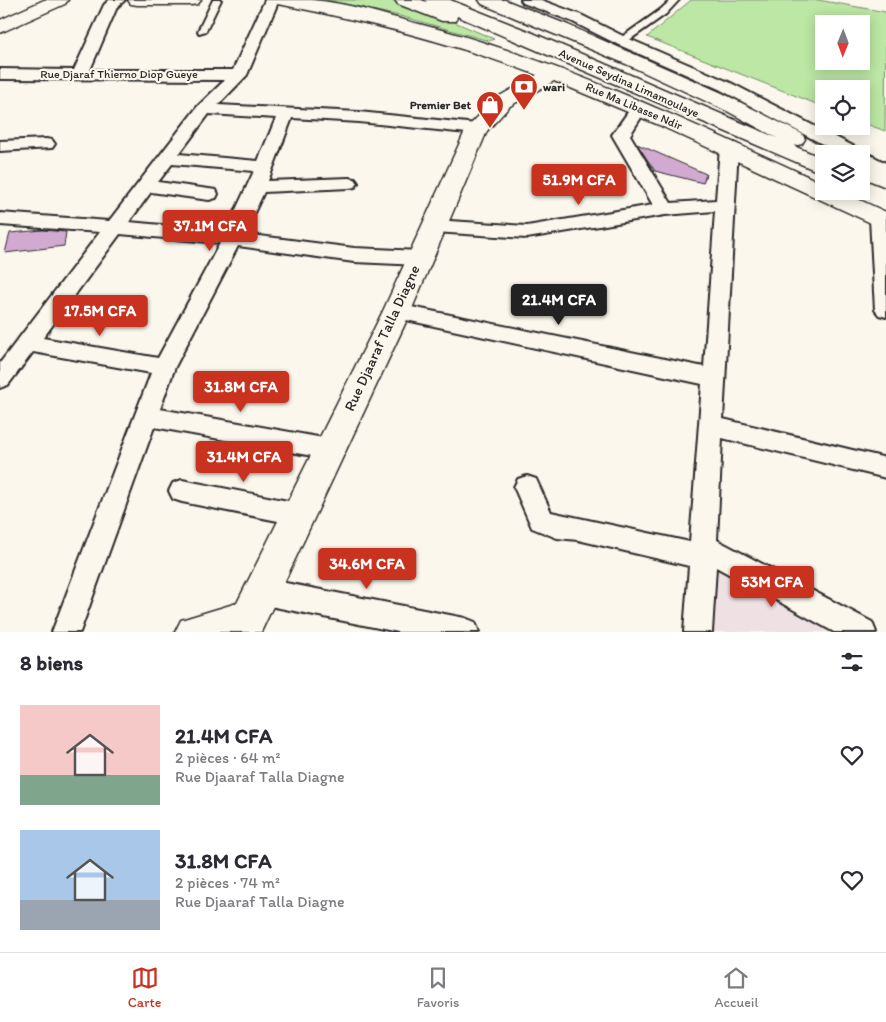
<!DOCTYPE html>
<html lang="fr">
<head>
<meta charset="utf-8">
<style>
	body { margin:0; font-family:Itim,sans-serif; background:#f2f2f3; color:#2b2b33; height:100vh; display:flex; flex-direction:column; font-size:19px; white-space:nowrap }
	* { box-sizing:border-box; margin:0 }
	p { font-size:16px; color:#7c7c81 }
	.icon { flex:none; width:28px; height:28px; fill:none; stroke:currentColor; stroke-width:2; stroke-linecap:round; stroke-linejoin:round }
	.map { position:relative; height:632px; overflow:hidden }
	.panel { display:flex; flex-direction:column; background:#fff; flex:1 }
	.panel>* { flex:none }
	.needle { width:32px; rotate:181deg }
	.buttons { position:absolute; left:815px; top:15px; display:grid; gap:10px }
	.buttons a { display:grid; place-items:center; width:55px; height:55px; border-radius:0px; background:#fff; box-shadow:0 2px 12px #0003; font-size:25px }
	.price { position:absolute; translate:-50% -42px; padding:0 11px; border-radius:5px; background:#c8321e; color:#fff; font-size:16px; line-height:32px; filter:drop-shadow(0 1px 2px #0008) }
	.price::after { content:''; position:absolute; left:50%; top:30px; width:15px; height:11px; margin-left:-8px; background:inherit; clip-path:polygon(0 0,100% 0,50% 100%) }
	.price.current { background:#222; color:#fff }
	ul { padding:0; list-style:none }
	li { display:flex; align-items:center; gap:15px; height:125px; padding:0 20px }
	li span { display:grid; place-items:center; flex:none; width:140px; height:100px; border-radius:0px; color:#555 }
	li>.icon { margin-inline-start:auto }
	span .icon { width:60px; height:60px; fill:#fffc; stroke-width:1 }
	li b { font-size:21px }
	h2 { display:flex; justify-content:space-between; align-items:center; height:60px; padding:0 20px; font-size:21px }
	.dock { display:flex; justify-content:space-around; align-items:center; height:70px; border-top:1px solid #e1e1e2; background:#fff; font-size:14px; color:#7c7c81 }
	.dock a { display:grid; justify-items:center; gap:2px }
	.dock .current { color:#c8321e }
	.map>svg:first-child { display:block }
	.built { fill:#efe0e4 }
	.green { fill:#bce7a4; stroke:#748968; fill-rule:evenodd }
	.building { fill:#d2aad1; stroke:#2b2b2b }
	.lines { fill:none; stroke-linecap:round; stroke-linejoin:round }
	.lane-casing { stroke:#2b2b2b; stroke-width:4 }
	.street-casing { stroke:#2b2b2b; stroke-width:4 }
	.secondary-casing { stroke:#2b2b2b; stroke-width:3 }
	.highway-casing { stroke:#2b2b2b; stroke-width:3 }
	.lane { fill:#fbf7ec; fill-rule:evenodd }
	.street { fill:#fbf7ec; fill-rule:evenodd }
	.secondary { fill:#fbf7ec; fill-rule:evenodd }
	.highway { fill:#fbf7ec; fill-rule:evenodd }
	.labels { text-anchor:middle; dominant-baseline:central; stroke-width:4.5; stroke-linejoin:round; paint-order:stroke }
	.far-street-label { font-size:12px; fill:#2b2b2b; stroke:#fbf7ec }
	.far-poi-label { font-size:12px; font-weight:bold; fill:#2b2b2b; stroke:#fbf7ec; text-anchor:start }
	.street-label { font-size:15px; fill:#2b2b2b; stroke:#fbf7ec }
</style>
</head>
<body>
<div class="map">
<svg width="886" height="632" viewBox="0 0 886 632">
	<rect width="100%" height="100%" fill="#fbf7ec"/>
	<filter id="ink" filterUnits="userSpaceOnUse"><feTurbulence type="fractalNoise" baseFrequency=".02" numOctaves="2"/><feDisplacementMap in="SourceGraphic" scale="10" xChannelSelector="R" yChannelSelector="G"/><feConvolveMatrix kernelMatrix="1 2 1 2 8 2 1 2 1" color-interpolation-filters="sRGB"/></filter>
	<g filter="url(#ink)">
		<!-- built -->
		<polygon class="built" points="716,563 839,632 711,632"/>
		<!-- green -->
		<g class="green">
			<polygon points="326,0 394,0 417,6 494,39 489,41 404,17"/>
			<path d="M691,0H818L886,12L885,131L861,122V89H824V107L647,37ZM824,24H861V61H824Z"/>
		</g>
		<!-- building -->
		<g class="building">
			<polygon points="637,144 706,174 703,183 655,171"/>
			<polygon points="43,230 66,232 64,246 5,253 10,233"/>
		</g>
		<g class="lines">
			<defs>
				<g id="lane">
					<polygon points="213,0 221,0 206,31 199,33 198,31"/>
					<polygon points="671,0 679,0 666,14 625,43 619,43 619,39 660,10"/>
				</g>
				<g id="street">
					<path d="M109,0H125L117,7L90,70H233L265,0H279L247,75L218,105L359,112L477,124L483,125L485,129L483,133L477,134L359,122L292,118L268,181L349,178L355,179L358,183L355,187L349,188L264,192L244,234L354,248L420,251L427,253L430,258L427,263L420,265L354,262L238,246L175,367L160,409L329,439L338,442L341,449L338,456L329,459L154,427L80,632H52L151,373L33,352L8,385L0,388V363L100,232L0,225V213L109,221L198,106L225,80L0,79V69L74,70L104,5ZM209,114L276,118L258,161L179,154ZM172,164L254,171L226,231L129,222L151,192L209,200L216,198L218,194L216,190L158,182ZM120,234L220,243L158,358L43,338Z"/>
					<polygon points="521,0 541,0 581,15 627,38 731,83 886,163 886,175 861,164 861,154 841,154 719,89 617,44 571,21 523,3"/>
					<polygon points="639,103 647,108 630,135 671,203 716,200 720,147 723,143 735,143 738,147 723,419 886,458 886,478 722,438 717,540 872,622 876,632 834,632 716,567 712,632 684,632 689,566 578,540 557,538 532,528 514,487 518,479 527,476 536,479 551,512 690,542 702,384 397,318 390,316 386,311 390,306 397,304 704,367 715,211 665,215 527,238 434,232 427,230 424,226 427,222 434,220 527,226 653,205 612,135 633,105"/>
					<polygon points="46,139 52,140 55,144 52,148 0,151 0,141"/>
					<polygon points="879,213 886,215 886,317 879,315 875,310 870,219 872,215"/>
					<polygon points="182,480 298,503 307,506 311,514 307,522 298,525 182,502 173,499 169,491 173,483"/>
					<polygon points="260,578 465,618 475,622 479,632 398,632 260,604 250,600 246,591 250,582"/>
				</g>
				<g id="secondary">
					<polygon points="44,0 68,0 65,4 0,33 0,20"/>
					<polygon points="128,0 201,0 198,4 192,5 137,5 131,4"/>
					<path d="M274,0C287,0 300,0 312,0C348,3 384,15 419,24C560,60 692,123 824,184V191H840L886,212V230L659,125L554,81L510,106L487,131L411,311L261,632H175L181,620L237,603L383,311L466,129L496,98L537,75C454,43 370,22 283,5L277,4Z"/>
				</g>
				<g id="highway">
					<polygon points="395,0 421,0 427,2 425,0 450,0 528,31 777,138 727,111 626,64 482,4 479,0 505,0 568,25 722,93 802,134 805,139 802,144 794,146 824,159 824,174 457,16 456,21 442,21 398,4"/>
					<polygon points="861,161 886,171 886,187 861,177"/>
				</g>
			</defs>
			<!-- lane casing -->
			<use href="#lane" class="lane-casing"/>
			<!-- street casing -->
			<use href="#street" class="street-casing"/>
			<!-- secondary casing -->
			<use href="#secondary" class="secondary-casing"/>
			<!-- highway casing -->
			<use href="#highway" class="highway-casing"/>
			<!-- lane -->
			<use href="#lane" class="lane"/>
			<!-- street -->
			<use href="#street" class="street"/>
			<!-- secondary -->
			<use href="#secondary" class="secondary"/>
			<!-- highway -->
			<use href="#highway" class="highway"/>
		</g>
	</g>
	<!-- icons -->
	<defs>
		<symbol id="bank-pin" viewBox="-11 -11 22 30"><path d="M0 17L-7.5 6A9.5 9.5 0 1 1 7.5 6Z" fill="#c8321e" stroke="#fbf7ec"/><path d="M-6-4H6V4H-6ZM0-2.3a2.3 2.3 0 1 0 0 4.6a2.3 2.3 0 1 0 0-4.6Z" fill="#fff"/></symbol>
		<symbol id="shop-pin" viewBox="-11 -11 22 30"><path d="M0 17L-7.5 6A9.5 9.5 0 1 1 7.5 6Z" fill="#c8321e" stroke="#fbf7ec"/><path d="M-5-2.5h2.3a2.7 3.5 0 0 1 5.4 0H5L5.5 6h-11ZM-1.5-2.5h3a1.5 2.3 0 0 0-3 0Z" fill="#fff"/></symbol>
	</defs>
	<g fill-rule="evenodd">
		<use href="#bank-pin" x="508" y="71" width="32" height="43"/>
		<use href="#shop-pin" x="474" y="89" width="32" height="43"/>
	</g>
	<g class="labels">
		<!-- far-street labels -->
		<g class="far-street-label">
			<text x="119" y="74">Rue Djaraf Thierno Diop Gueye</text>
			<text transform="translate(629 83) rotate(24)">Avenue Seydina Limamoulaye</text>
			<text transform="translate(634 106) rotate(23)">Rue Ma Libasse Ndir</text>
		</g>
		<!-- far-poi labels -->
		<g class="far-poi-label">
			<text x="543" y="87">wari</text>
			<text x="471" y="105" text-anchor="end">Premier Bet</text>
		</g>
		<!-- street labels -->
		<g class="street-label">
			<text transform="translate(382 338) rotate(-65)">Rue Djaaraf Talla Diagne</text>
		</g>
	</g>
</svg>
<div class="buttons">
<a><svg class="needle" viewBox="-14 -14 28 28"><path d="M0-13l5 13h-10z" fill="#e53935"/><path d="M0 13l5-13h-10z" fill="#7c7c81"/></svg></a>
<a><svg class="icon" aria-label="locate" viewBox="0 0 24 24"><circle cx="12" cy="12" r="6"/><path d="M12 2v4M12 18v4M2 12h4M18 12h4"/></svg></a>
<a><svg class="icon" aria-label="layers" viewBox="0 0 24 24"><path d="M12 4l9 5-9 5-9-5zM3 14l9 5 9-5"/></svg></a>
</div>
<b class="price" style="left:579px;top:206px">51.9M CFA</b>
<b class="price" style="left:210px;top:252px">37.1M CFA</b>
<b class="price current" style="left:559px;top:326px">21.4M CFA</b>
<b class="price" style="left:100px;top:337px">17.5M CFA</b>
<b class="price" style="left:241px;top:413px">31.8M CFA</b>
<b class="price" style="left:244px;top:483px">31.4M CFA</b>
<b class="price" style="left:367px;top:590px">34.6M CFA</b>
<b class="price" style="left:772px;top:608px">53M CFA</b>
</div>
<section class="panel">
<h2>8 biens<svg class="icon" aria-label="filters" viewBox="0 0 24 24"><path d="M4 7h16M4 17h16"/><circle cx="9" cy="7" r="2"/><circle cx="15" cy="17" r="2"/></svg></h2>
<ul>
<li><span style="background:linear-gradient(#f6c9c9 70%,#7fa58c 0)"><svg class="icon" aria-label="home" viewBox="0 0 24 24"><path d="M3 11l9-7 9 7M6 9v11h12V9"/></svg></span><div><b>21.4M CFA</b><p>2 pièces · 64 m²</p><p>Rue Djaaraf Talla Diagne</p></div><svg class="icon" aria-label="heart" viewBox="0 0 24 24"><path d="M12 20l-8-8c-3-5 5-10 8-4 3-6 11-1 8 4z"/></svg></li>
<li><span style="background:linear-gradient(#a9c7e8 70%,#9aa5b1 0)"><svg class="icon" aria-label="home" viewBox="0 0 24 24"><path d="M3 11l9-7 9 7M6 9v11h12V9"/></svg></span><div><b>31.8M CFA</b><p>2 pièces · 74 m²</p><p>Rue Djaaraf Talla Diagne</p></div><svg class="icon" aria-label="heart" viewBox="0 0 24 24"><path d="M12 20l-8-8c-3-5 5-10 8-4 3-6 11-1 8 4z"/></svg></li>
</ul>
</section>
<nav class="dock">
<a class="current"><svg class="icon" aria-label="map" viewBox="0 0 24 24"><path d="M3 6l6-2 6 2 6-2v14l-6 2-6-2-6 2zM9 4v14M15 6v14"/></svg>Carte</a>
<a><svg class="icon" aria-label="saved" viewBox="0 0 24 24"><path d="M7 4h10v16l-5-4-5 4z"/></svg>Favoris</a>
<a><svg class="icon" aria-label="home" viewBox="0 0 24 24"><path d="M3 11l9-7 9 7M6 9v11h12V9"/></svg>Accueil</a>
</nav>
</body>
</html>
